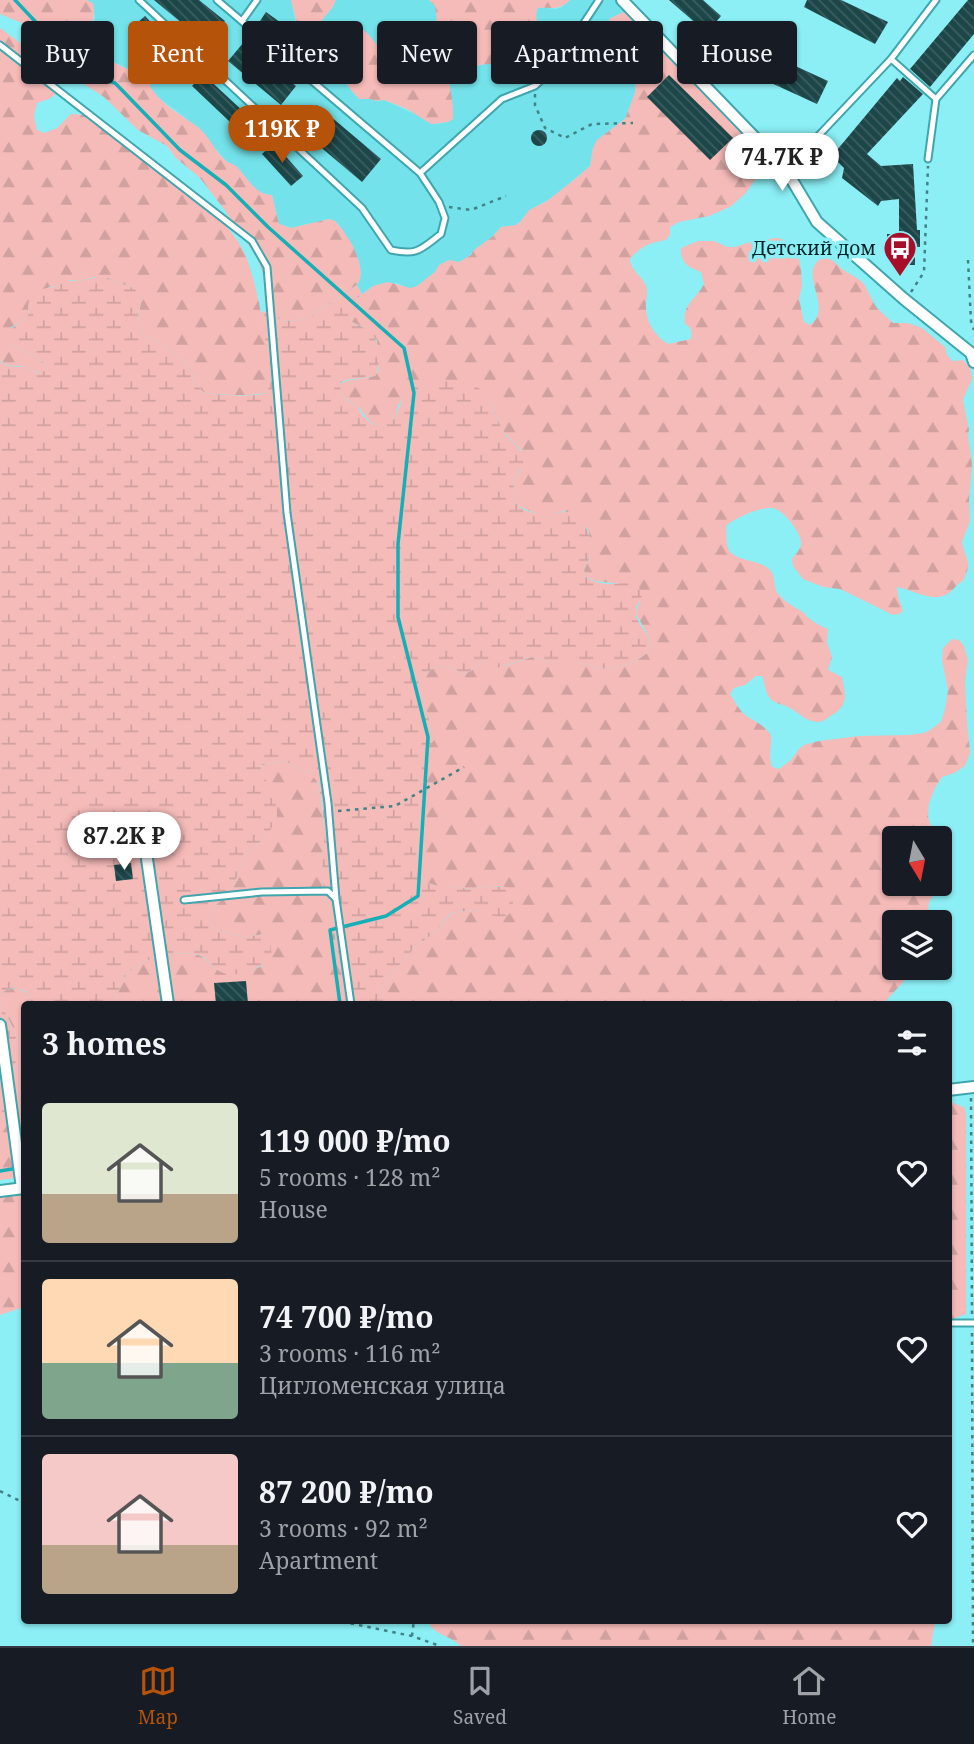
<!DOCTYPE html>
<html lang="en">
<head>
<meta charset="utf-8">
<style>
	body { margin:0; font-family:"Noto Serif",serif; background:#20242c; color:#f1f3f6; height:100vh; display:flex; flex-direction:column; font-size:26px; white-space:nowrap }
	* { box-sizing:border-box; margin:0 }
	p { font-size:23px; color:#9ea1a6 }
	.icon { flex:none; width:38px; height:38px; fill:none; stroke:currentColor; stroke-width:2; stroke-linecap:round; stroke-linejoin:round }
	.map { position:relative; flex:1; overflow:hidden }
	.panel { position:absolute; left:21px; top:1001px; width:931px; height:623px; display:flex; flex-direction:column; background:#171b24; border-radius:7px; box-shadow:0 2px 5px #0004 }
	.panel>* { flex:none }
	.top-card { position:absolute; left:21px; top:21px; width:933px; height:63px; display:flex; gap:14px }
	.needle { width:46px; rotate:170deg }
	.tools { position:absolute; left:882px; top:826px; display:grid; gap:14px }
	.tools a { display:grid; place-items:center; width:70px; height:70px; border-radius:7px; background:#171b24; box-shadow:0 2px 5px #0004; font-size:35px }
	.price { position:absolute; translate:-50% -60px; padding:0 16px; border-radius:24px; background:#fff; color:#222; font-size:23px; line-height:46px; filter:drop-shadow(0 2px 4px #0008) }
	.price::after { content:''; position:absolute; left:50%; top:42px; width:21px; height:16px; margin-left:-10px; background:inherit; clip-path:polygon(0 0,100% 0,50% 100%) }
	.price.selected { background:#b45309; color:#fff }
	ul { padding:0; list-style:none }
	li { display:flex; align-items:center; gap:21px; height:175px; padding:0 21px }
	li+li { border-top:2px solid #363941 }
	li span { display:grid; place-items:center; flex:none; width:196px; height:140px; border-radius:7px; color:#555 }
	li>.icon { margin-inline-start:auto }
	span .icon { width:84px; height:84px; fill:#fffc; stroke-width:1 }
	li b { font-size:30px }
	h2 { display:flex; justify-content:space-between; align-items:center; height:84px; padding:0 21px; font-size:30px }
	.pill { padding:0 24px; border-radius:7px; background:#171b24; box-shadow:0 2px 5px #0004; font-size:24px; line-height:63px }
	.pill.selected { background:#b45309; color:#fff }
	.tabs { display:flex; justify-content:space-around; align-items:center; height:98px; border-top:2px solid #363941; background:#171b24; font-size:19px; color:#9ea1a6 }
	.tabs a { display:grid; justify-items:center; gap:4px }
	.tabs .selected { color:#b45309 }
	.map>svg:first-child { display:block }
	.built { fill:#73e2ea }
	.forest { fill:url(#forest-firs) }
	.wetland { fill:url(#wetland-marsh) }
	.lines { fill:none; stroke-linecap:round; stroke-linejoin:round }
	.stream { stroke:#16afb7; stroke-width:3.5 }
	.building { fill:url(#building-back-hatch) }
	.lane-casing { stroke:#3fa6ad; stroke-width:9 }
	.street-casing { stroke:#3fa6ad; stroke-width:14 }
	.path { stroke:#428286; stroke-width:2.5; stroke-dasharray:3.5 5; stroke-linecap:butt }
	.lane { stroke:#fff; stroke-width:5 }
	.street { stroke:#fff; stroke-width:10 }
	.labels { text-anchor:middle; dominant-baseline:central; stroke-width:7; stroke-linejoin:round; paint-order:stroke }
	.poi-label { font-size:19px; fill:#032426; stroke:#8beff5; text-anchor:end }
</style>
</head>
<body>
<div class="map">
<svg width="974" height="1646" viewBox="0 0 974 1646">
	<defs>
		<pattern id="forest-firs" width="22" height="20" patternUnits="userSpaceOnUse" patternTransform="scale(1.75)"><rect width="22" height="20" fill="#f5bbb9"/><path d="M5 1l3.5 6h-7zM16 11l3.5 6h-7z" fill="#d0a19f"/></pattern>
		<pattern id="wetland-marsh" width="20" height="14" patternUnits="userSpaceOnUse" patternTransform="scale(1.75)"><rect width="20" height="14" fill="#f5bbb9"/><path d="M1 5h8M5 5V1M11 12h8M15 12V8" fill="none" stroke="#d0a19f"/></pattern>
		<pattern id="building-back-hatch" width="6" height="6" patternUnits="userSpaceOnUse" patternTransform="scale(1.75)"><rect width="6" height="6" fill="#1d4648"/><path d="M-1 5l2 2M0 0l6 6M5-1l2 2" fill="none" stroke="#3b5e60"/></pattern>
	</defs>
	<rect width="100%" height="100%" fill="#8beff5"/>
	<!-- built -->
	<g class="built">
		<polygon points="86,0 291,0 299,37 312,64 334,66 355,95 365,99 371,99 376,101 384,100 437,124 448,122 453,109 448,80 446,77 455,70 468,69 485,64 508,64 536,39 538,26 536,22 536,12 538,7 556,9 562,7 570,0 615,0 626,11 609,19 611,32 621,54 636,74 635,93 625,119 597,140 593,148 590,166 553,197 535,207 525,215 521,221 516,225 501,227 492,237 480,246 465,259 459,262 449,260 439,265 435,272 417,286 410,289 397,283 373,286 362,294 357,285 361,273 359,261 351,244 339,225 335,221 329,219 291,228 279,224 272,195 260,193 255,189 237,167 226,161 196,126 155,95 149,86 149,71 137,73 111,61 96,51 92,40 95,16 92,3"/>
		<polygon points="336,0 429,0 435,6 437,19 431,27 399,52 387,52 354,27 344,29 330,28 322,24 322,20 332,8"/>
	</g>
	<!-- forest -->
	<g class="forest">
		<path d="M0,0H86L93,3C96,16 90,29 92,42C95,54 126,70 138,73C140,73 147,72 149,71L153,75V81L150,86C161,105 182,115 199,128C210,137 215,152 226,161C229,163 233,164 236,166C248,177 253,194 272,195L279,224L291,228L329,219L335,221L342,229L352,244L359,261L361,273L360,280L357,285L310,317L296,321L280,320L268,310L265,302L263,273L257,258L224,209L200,178L176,158L167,146L138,130L104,97L62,70L36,33L22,23L0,14Z"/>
		<path d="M291,0H336L332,8L322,20V24C334,32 347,25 359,28C371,32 373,44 383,50C392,56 410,52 420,57C425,59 427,64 432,68C436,71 442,72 446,77C451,82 454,111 453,119L448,122L431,124L407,109L384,100L376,101L371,99H359L351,90L334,67L312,64L304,55Z"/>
		<path d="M429,0H570C560,11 551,7 538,8C533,19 541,25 538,35C536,43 524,48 518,54C515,58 515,60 511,63C504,67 496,64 489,64C477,64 467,70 455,70C449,61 451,49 445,40C442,34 437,31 431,27L437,19L435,6Z"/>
		<path d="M626,11L704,94C715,101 715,107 724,114C732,119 742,120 750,125C763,133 769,150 773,163L771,170L754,181L745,194L730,207L709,216L679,222L670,227V235L666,240C651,242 640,247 630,259C631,272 642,275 646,286C649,294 645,300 646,308C646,322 656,337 668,344L691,339C692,331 692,328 685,324C682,304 696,300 704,284L701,272C688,267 680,263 681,248L698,241H714L727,247H735L756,240L778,238L793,243L797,249L801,270L802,286L799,299L804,322L810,325C834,308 799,276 819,260C822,258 826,258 829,259C834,260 837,265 842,269C848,274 858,277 864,284C869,292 872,301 877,308C882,313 888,318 893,323H908L922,328L945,347L947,355L952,361L963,360L970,368L972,379L963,400L969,430L968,435L972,464L969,500L970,521L962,542C966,563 973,559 963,581C956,584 955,589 949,593C932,604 915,590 897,587L898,596L903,611L899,614L893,615L840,589L823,587L803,579L793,566L792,559C795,555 800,550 801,545C803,534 783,509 772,508C760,507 735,518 726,526C727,532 726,542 728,548C733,562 760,559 770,570C777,578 772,588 779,595C785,602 793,606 801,611C808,615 802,613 809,618C814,623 821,626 828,629L827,643L832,657L828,670L842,677C845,695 850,704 832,715C827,718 824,722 817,722C805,721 798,712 788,707C781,704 773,703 769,697C764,690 765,682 762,676H756L745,685L734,688L730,694C734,700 738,708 743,713C751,721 763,723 770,734C774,741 767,753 772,767L779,769L791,760L799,749L804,745L819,741L859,736L909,735L924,733L930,730L941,722L945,709L948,690L942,660L943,648L952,639L959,640L964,646L968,660L965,681L967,724L970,753L965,766L954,773L942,777L935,788L929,803L928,816L930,824L938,838H894V884H940V840L948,852L952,867L950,874L930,900L928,907L931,922H894V968H912L904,981L883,1004H384L382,992L386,980L416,946L422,942L438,929L452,913L473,910L480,912L502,886H489L469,889L449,886H438L428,883L420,875L416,856L420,835L419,813L429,758V746L434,740L425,704L417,688C420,678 431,667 442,666C449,665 458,671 464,674L471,671L483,661L505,666L532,657L553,663H578L606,669L633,663L650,651C653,636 642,627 636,613L640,601L620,584L595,581L585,576L584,570L590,558L591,540L588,529L565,511C545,515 531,516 515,502L513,480L522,469L521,450L502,430L493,408L483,392L448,381L415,386L398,405L395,419C376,429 372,426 361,410C356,404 348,400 341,396L340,384L346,381L375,376L379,370L377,340L363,327L352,322L350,311L353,304L356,299L373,286L388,282L410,288L417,286L435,272L439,265L449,260L459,262L471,255L474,250L492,237L501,227L516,225L521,221L529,210L547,201L575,179L590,166L593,148L597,140L625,119L635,93L636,78L634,70L621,54L615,43L612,36L609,19Z"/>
		<path d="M0,28L23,45L60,87L59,92L49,99L37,103L34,116L37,130L44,133L57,128L71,114L86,115C135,150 203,190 237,240C240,245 245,253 247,259C257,287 262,317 267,347C268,357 272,368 271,378C271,383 269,389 266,392C260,397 211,395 203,392L194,380L191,369L187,364L162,344L142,334L138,316L141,303L140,297L130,287L108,278L95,277L79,281L71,280L60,285L49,287L28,307L29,314L20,323L11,327L10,345C22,349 45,358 50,371C35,375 34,369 21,366C12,365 6,368 0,359Z"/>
		<path d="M285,761L309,773L315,777L319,787L325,835L322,859L324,891L331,913L338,954L349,1004H114C117,994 122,978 131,970C148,956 177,950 198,955C206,957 209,963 215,968C229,979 248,972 262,966L266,933C244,940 233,935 211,927L210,920L214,907L232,889L245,856L268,834L264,778L261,771L262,764Z"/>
		<polygon points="18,988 29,994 31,1004 24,1004 24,1177 0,1180 0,1119 2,1119 12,1079 20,1062 20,1054 15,1032 0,1002 0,994 6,990"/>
		<polygon points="949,1101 965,1108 966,1116 966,1314 949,1320"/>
		<polygon points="24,1195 24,1307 0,1315 0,1197"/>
		<path d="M428,1621V1620L935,1621L931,1646H461C450,1635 434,1636 428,1621Z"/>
	</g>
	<!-- wetland -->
	<g class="wetland">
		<path d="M103,276L135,289L140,297L141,303L138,316L142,334L162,344L187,364L191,369L194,380L203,392C210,395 256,397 262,394C264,394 266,392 267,391L272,379L261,313L268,310L280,320L296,321L310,317L357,285L362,294C352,302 349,310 352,322C360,326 368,329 373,335C380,343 381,368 375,376L346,380L340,383L341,396L357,406L363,416L371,423L377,425L395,419C399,407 403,395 414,387C423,381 457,379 468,382C473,383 477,387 481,390C492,401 495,416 502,429C509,442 524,447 525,464L513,480L515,502L524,510L535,513L571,512C585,523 598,540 589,559C588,563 585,566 584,570L585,576C598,587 617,584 633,582C651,598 636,597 636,613C637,628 653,632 650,651L633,663L606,669L578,663H553L532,657L497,668L483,661L471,671L464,674C458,671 449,665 442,666C431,667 420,678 417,688L425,704L434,740L429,746V758L419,813L420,835L416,856L420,875L428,883L438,886H449L469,889L490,886L507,887L511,891L513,903L512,910L508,915L501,918L473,910L451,913L438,929L422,942L416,946L386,980L382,992L384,1004H349L338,954L331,913L324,891L322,859L325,835L322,804L318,782L309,773L285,761L262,764L261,771L274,796L277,810V818L268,834L245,856L232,889L214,907L210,920L211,927C233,935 244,940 266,933L270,939L272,959C257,969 233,982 216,969C210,964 207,957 199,955C177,950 148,956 131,970C122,978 117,994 114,1004H31L29,994C20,986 9,987 0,994V359L2,363L8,366L26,367L38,373L49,370C45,358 22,349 10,345L7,331L20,323L29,314L28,307L29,300L33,295L43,289L60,285L65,281H79Z"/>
		<polygon points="0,1002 15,1032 20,1054 20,1062 12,1079 7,1117 0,1119"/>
	</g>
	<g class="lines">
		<!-- stream -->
		<g class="stream">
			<polyline points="15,0 66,54 91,76 115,83 180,150 226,185 268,227 404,348 414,393 398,544 398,617 428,737 418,896 386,916 330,930 340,1004"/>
			<polyline points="0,1171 24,1167"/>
		</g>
	</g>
	<!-- building -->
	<g class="building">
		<polygon points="154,0 199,0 225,21 206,43"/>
		<polygon points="669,0 703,0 721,16 707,33"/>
		<polygon points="807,0 841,0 888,22 875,44 804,7"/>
		<polygon points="968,0 974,0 974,34 930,87 910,69"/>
		<polygon points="266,12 295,33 288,42 260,21"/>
		<polygon points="145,16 186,60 177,68 136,24"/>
		<polygon points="244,42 296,86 281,105 228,61"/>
		<polygon points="780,59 828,81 817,104 769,82"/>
		<polygon points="203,74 259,126 247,138 192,86"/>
		<polygon points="669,75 733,138 710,160 647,97"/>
		<polygon points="903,77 923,94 867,154 881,166 913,164 917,230 920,230 920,247 915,247 915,265 900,265 900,248 887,248 887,234 899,234 899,199 881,201 878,206 842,178 844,168 832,156 897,78 900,81"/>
		<polygon points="317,105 381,159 362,182 298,128"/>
		<circle cx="539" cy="138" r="8"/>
		<polygon points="274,143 303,176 291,186 262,154"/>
		<polygon points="131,863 133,879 116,881 114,865"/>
		<polygon points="246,981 248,1004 216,1004 214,983"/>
	</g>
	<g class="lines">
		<defs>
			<g id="lane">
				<path d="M139,0L362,208L391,250C418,256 421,249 441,234L445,218L439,202L420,173L217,0"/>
				<polyline points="242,21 257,0"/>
				<polyline points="0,45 252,241 267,267 287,513 328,803 336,899 351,1004"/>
				<polyline points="891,59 936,99"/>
				<polyline points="928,159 936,99 974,55"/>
				<polyline points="786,170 891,59 936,0"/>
				<polyline points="420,173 502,99 535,86 555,67 599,0"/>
				<polyline points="184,900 262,892 328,891 335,898"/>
				<polyline points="948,1323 974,1323"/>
			</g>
			<g id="street">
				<polyline points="622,0 786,170 817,222 904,299 971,353 974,362"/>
				<polyline points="147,859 168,1004"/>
				<polyline points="0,1025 22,1188"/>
				<polyline points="948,1090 974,1087"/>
				<polyline points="0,1191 24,1188"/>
			</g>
		</defs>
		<!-- lane casing -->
		<use href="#lane" class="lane-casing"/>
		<!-- street casing -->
		<use href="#street" class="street-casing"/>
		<!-- path -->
		<g class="path">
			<polyline points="535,94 535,105 545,128 565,138 592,124 633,123"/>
			<polyline points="449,207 471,210 506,196"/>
			<polyline points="968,260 971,321 974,330"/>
			<polyline points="911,292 924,272 928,166"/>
			<polyline points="338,811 395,806 464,767"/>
			<polyline points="971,1098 972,1315"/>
			<polyline points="972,1333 973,1646"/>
			<polyline points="0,1491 24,1503"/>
			<polyline points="334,1620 412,1636 440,1646"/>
			<polyline points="412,1636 414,1620"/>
		</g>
		<!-- lane -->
		<use href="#lane" class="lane"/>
		<!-- street -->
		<use href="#street" class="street"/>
	</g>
	<!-- icons -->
	<defs>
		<symbol id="bus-pin" viewBox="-11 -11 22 30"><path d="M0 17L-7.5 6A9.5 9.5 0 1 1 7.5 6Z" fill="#a70e29" stroke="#8beff5"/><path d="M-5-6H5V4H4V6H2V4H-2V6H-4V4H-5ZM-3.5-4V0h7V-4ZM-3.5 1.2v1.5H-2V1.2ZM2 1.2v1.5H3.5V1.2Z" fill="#fff"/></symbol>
	</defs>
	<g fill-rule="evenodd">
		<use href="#bus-pin" x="881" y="229" width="38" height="52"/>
	</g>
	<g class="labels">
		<!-- poi labels -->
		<g class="poi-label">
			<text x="876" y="248">Детский дом</text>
		</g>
	</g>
</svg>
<div class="tools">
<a><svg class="needle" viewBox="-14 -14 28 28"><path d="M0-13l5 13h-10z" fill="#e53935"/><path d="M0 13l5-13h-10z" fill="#9ea1a6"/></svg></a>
<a><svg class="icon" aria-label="layers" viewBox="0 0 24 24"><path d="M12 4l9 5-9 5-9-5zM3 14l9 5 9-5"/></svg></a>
</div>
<b class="price selected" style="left:282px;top:165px">119K ₽</b>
<b class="price" style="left:782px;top:193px">74.7K ₽</b>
<b class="price" style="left:124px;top:872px">87.2K ₽</b>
<div class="top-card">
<a class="pill">Buy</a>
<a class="pill selected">Rent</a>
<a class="pill">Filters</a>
<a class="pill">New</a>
<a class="pill">Apartment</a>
<a class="pill">House</a>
</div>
<section class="panel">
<h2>3 homes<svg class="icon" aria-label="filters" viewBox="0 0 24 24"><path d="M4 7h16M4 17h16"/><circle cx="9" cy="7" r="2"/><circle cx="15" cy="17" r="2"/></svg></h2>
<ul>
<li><span style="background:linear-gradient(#dfe7d0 65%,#b9a48a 0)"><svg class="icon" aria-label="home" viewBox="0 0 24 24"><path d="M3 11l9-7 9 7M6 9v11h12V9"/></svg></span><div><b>119 000 ₽/mo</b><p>5 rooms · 128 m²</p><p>House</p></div><svg class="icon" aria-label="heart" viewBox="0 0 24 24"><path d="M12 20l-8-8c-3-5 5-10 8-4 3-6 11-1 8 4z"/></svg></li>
<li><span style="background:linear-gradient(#ffd9b3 60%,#7fa58c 0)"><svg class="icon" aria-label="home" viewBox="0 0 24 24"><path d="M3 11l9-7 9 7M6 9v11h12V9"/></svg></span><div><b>74 700 ₽/mo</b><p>3 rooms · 116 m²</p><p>Цигломенская улица</p></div><svg class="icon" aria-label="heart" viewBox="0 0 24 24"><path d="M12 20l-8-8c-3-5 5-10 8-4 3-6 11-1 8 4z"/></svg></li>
<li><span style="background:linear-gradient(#f6c9c9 65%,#b9a48a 0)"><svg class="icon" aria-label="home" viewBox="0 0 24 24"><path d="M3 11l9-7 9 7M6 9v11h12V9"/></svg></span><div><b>87 200 ₽/mo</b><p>3 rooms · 92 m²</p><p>Apartment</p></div><svg class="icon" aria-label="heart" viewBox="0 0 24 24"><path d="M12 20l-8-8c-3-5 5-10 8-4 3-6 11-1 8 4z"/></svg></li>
</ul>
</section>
</div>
<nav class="tabs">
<a class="selected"><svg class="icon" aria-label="map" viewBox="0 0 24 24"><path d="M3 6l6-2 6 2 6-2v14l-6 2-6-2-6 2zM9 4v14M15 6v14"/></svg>Map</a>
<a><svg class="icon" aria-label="saved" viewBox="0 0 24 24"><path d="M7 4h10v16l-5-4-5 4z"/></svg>Saved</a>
<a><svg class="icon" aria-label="home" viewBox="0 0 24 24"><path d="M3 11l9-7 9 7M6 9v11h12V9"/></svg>Home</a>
</nav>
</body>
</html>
